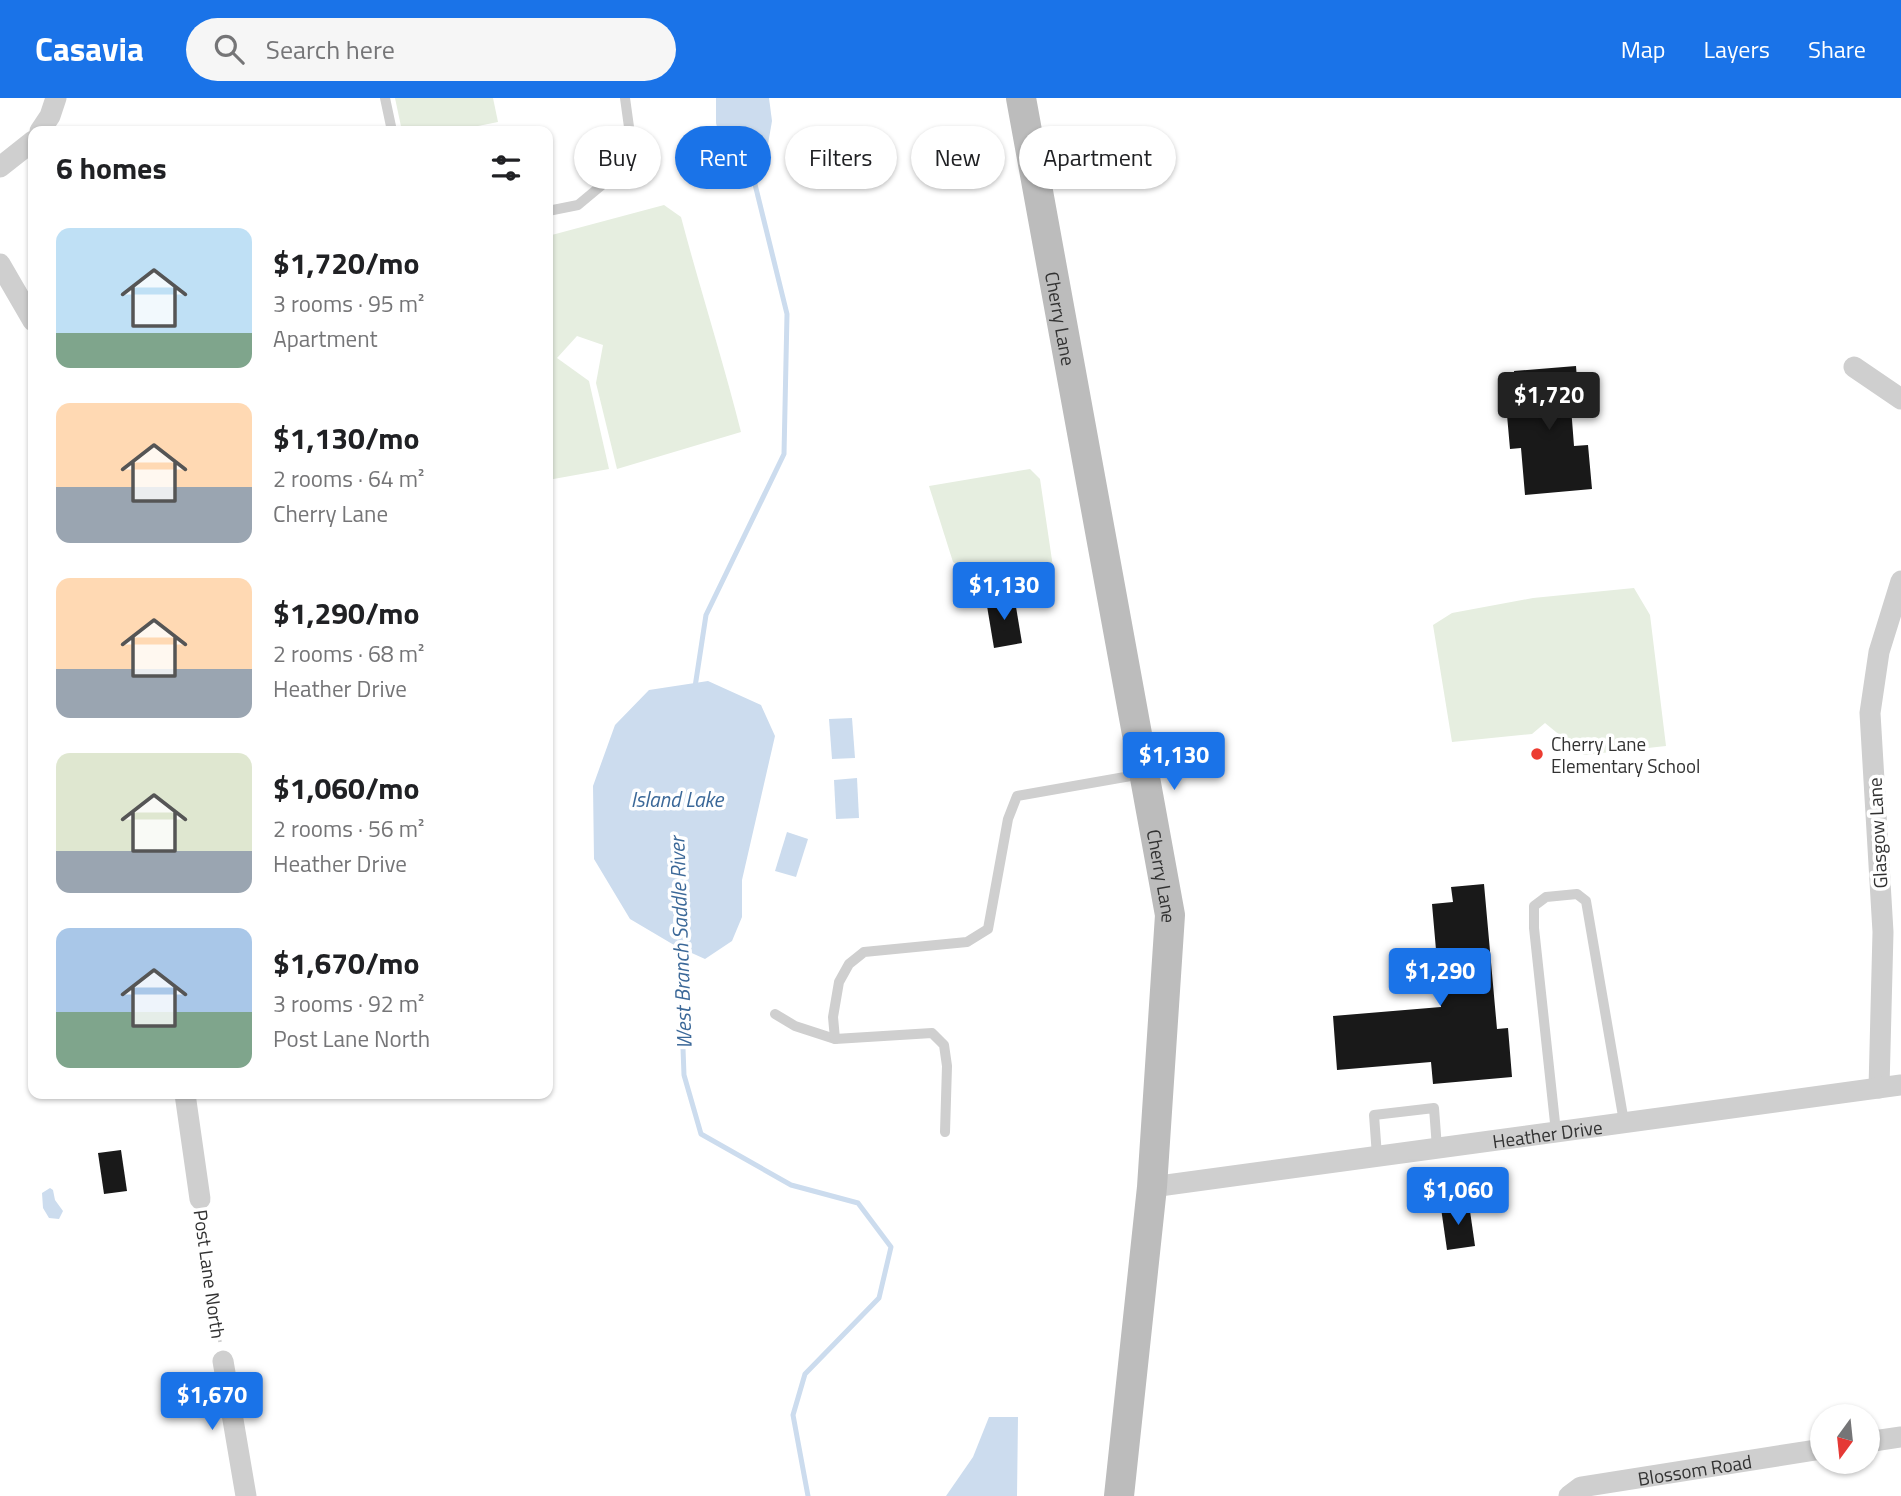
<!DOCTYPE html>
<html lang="en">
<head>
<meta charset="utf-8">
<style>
	body { margin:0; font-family:"Titillium Web",sans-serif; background:#f6f6f6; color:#202124; height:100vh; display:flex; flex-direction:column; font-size:26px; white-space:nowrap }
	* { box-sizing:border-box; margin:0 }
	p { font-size:23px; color:#757577 }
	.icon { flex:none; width:38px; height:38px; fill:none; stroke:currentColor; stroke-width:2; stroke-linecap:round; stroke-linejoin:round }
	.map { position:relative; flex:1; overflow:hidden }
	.side { position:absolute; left:28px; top:28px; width:525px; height:973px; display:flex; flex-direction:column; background:#fff; border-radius:14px; box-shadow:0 2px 5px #0004 }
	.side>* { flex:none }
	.top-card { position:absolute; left:574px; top:28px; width:665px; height:63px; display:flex; gap:14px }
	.needle { width:46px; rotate:195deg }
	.buttons { position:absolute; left:1810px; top:1306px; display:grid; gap:14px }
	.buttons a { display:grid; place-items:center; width:70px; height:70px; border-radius:50%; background:#fff; box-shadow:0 2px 5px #0004; font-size:35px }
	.price { position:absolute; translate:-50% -60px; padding:0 16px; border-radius:7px; background:#1a73e8; color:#fff; font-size:23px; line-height:46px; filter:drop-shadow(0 2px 4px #0008) }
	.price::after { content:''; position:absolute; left:50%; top:42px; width:21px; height:16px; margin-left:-10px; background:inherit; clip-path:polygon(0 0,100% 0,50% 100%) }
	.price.selected { background:#222; color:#fff }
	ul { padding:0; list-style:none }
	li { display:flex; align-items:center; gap:21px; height:175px; padding:0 28px }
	li span { display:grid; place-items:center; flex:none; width:196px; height:140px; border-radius:14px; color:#555 }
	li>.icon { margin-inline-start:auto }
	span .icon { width:84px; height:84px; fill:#fffc; stroke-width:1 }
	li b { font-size:30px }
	h2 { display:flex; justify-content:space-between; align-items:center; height:84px; padding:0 28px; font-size:30px }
	.tag { padding:0 24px; border-radius:32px; background:#fff; box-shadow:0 2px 5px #0004; font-size:24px; line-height:63px }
	.tag.selected { background:#1a73e8; color:#fff }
	header { display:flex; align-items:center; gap:42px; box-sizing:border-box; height:98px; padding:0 35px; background:#1a73e8; color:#fff }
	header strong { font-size:33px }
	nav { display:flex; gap:38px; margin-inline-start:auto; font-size:24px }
	.search { width:490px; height:63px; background:#f6f6f6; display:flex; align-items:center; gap:18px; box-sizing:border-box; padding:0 24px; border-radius:38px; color:#757577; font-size:26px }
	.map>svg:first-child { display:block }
	.green { fill:#e6eee0 }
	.water { fill:#ccdcee }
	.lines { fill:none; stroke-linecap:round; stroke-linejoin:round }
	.stream { stroke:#ccdcee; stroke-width:5 }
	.building { fill:#191919 }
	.path { stroke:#cfcfcf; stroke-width:3.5; stroke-dasharray:3.5 3.5; stroke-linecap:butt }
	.lane { stroke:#cfcfcf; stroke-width:10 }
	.street { stroke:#cfcfcf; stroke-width:21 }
	.secondary { stroke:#bcbcbc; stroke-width:30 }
	.poi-dot { fill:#ec3c31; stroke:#fff; stroke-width:2.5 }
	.labels { text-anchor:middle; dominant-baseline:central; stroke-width:7; stroke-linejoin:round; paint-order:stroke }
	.street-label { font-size:19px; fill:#323232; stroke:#fff }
	.poi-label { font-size:19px; fill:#323232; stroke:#fff; text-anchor:start }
	.water-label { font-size:21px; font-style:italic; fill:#3b6898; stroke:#fff }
</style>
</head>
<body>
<header>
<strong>Casavia</strong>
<div class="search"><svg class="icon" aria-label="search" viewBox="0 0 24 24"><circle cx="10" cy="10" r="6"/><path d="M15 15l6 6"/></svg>Search here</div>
<nav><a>Map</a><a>Layers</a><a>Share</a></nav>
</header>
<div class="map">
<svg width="1901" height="1398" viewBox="0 0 1901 1398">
	<rect width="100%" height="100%" fill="#fff"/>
	<!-- green -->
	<g class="green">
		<polygon points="395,0 493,0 498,24 453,33 402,33"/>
		<path d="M664,107L681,119C700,191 723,262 741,334L617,371L596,285L603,247L577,238L557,260L589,283L609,371L548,382V138Z"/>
		<polygon points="1030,371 1040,381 1053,469 991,488 953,464 929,388"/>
		<polygon points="1634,490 1650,517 1666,648 1584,657 1545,625 1532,636 1452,644 1433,527 1452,515 1533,500"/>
	</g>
	<!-- water -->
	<g class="water">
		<polygon points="716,0 769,0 772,23 763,75 727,70 716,25"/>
		<polygon points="708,583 761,607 775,638 742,782 742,819 732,843 705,861 674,847 630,821 594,761 593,688 615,627 649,592"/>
		<polygon points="852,620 855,660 832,661 829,621"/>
		<polygon points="857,680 859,720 836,721 834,682"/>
		<polygon points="787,734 808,741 796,779 775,773"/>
		<polygon points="50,1090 53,1092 55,1102 63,1113 59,1121 49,1120 43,1110 42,1095"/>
		<polygon points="989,1319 1018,1319 1017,1398 946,1398 973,1359"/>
	</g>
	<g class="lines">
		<!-- stream -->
		<g class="stream">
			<polyline points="695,589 706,517 784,356 787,216 750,66"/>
			<polyline points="679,843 684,977 701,1036 791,1087 858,1105 891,1149 879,1200 805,1276 793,1317 808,1398"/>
		</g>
	</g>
	<!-- building -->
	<g class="building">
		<polygon points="1576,268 1579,308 1571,309 1574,348 1588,347 1592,391 1525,397 1521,350 1510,351 1507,317 1517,317 1514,273"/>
		<polygon points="1014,497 1022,545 994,550 986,502"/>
		<polygon points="1484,786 1497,931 1508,930 1512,979 1433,986 1431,964 1337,972 1333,918 1441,909 1432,806 1453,804 1451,789"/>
		<polygon points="121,1052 127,1093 104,1096 98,1055"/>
		<polygon points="1469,1106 1475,1148 1447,1152 1441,1110"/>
	</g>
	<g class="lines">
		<!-- path -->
		<polyline class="path" points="202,1117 220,1244"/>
		<!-- lane -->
		<g class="lane">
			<polyline points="385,0 392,33"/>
			<polyline points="548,113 578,107 608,82 622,54 629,29 625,0"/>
			<polyline points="775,916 795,928 835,941 932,935 944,947 947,968 945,1034"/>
			<polyline points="835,941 833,919 839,884 849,866 864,854 967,844 988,831 1008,721 1017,698 1142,676"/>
			<polyline points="1556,1034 1534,830 1534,808 1546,799 1577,796 1586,803 1624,1024"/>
			<polyline points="1377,1058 1374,1017 1434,1010 1437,1050"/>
		</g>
		<!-- street -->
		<g class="street">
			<polyline points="40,33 50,18 56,0"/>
			<polyline points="0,69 33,43"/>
			<polyline points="0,166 33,223"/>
			<polyline points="1854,269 1901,301"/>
			<polyline points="1879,990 1883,834 1870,615 1879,554 1901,483"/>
			<polyline points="185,996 200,1101"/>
			<path id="s1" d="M1152,1089L1901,987"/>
			<polyline points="223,1263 246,1398"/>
			<polyline points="1867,1344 1901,1339"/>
			<path id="s2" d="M1569,1398L1581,1389L1822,1351"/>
		</g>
		<!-- secondary -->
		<path class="secondary" id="s3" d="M1021,0L1170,817L1152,1089L1119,1398"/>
	</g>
	<!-- markers -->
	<circle class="poi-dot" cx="1537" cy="656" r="7"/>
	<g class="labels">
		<!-- street labels -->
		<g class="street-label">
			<text stroke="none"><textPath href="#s3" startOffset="224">Cherry Lane</textPath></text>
			<text transform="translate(1877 735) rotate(-93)">Glasgow Lane</text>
			<text stroke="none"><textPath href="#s3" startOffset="791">Cherry Lane</textPath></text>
			<text stroke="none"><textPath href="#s1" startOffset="399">Heather Drive</textPath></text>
			<text transform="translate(210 1176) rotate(82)">Post Lane North</text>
			<text stroke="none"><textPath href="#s2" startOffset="130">Blossom Road</textPath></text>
		</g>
		<!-- poi labels -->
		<g class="poi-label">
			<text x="1551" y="645">Cherry Lane<tspan x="1551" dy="22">Elementary School</tspan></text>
		</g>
		<!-- water labels -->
		<g class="water-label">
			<text x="677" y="701">Island Lake</text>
			<text transform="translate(680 845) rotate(-92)">West Branch Saddle River</text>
		</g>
	</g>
</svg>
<div class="buttons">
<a><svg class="needle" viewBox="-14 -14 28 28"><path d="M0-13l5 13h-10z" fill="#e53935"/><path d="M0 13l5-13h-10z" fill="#757577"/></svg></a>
</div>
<b class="price selected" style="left:1549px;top:334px">$1,720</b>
<b class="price" style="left:1004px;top:524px">$1,130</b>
<b class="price" style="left:1174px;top:694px">$1,130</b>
<b class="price" style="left:1440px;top:910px">$1,290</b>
<b class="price" style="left:1458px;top:1129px">$1,060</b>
<b class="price" style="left:212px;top:1334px">$1,670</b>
<div class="top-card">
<a class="tag">Buy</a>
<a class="tag selected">Rent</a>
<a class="tag">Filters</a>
<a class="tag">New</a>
<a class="tag">Apartment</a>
</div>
<section class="side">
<h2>6 homes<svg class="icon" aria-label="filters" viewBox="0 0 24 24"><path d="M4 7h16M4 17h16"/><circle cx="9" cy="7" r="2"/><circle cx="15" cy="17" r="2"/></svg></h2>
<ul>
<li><span style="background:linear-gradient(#bfe0f5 75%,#7fa58c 0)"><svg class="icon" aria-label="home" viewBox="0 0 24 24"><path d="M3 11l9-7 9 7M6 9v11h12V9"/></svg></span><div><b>$1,720/mo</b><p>3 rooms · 95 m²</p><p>Apartment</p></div></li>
<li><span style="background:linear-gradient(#ffd9b3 60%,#9aa5b1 0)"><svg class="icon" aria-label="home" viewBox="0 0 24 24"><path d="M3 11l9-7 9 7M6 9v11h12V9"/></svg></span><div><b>$1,130/mo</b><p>2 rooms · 64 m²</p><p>Cherry Lane</p></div></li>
<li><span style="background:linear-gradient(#ffd9b3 65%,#9aa5b1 0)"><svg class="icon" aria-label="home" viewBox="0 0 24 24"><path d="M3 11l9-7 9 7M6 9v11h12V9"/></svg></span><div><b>$1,290/mo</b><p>2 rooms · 68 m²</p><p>Heather Drive</p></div></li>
<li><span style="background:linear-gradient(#dfe7d0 70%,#9aa5b1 0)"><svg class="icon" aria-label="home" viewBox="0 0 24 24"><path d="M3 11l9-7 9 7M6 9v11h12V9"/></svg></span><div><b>$1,060/mo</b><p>2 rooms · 56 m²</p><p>Heather Drive</p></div></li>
<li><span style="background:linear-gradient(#a9c7e8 60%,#7fa58c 0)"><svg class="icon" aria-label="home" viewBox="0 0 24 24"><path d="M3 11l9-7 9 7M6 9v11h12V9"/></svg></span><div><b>$1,670/mo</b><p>3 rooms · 92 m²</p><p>Post Lane North</p></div></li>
</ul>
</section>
</div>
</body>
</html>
